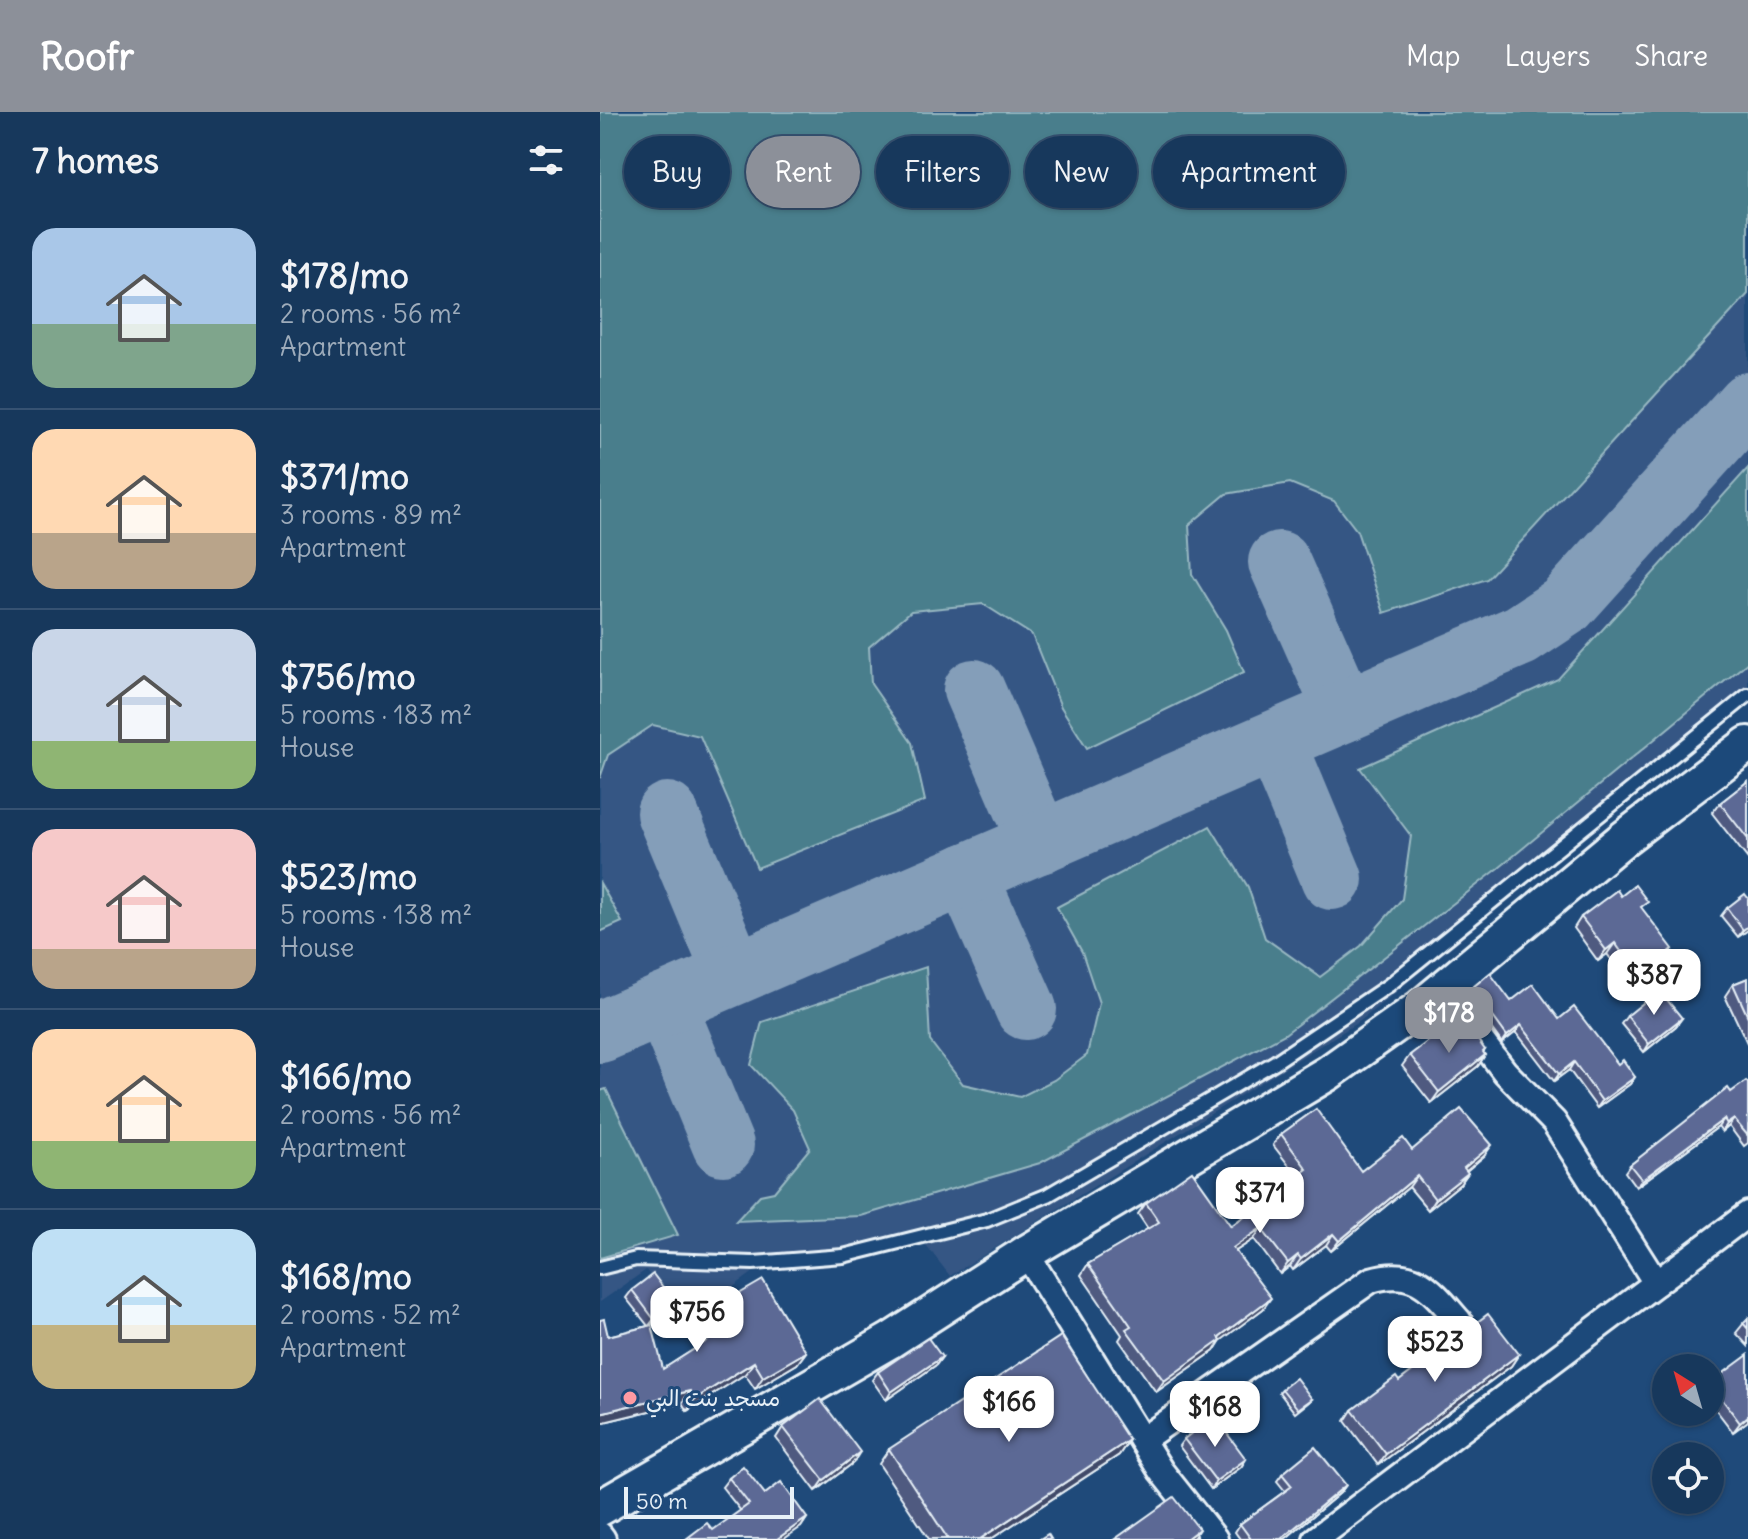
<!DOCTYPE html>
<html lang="en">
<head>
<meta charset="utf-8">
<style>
	body { margin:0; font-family:Delius,"Playpen Sans Arabic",sans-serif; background:#203f62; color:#f1f3f6; height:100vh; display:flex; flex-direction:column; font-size:30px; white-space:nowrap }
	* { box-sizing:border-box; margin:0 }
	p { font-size:26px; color:#9eacbb }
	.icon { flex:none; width:44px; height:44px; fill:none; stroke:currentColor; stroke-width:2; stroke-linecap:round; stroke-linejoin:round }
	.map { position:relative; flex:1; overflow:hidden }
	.side { display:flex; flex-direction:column; background:#17385c; width:600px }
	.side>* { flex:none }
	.banner { position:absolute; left:24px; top:24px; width:760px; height:72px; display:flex; gap:16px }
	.needle { width:52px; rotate:323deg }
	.tools { position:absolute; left:1052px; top:1242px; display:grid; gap:16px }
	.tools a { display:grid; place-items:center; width:72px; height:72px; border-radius:50%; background:#17385c; box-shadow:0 2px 6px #0004,0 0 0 2px #365272; font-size:40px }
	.scale { position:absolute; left:24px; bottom:20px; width:170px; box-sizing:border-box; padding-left:8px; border:4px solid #e8f1f8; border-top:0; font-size:22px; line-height:28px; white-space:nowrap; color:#e8f1f8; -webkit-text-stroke:6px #1f4a7a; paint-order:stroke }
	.price { position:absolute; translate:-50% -68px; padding:0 18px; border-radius:16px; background:#fff; color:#222; font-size:26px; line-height:52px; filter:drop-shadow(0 2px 4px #0008) }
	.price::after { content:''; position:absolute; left:50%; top:48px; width:24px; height:18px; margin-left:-12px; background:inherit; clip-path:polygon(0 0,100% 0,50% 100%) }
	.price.on { background:#8c9099; color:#fff }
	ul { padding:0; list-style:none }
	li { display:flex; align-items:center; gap:24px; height:200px; padding:0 32px }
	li+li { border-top:2px solid #365272 }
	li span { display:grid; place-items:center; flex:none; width:224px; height:160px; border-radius:24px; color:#555 }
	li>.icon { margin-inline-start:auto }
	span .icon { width:96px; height:96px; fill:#fffc; stroke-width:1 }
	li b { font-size:34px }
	h2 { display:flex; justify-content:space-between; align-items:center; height:96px; padding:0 32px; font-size:34px }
	.tag { padding:0 28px; border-radius:36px; background:#17385c; box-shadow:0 2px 6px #0004,0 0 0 2px #365272; font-size:28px; line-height:72px }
	.tag.on { background:#8c9099; color:#fff }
	header { display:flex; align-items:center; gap:48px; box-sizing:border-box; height:112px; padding:0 40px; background:#8c9099; color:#fff }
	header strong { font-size:38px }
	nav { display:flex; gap:44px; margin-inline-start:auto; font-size:28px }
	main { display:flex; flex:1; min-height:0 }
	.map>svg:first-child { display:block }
	.built { fill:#355684 }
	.grass { fill:#497e8c; stroke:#98b8c2; stroke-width:2 }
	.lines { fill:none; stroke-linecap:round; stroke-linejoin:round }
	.taxiway { stroke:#849eb9; stroke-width:62 }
	.lane-casing { stroke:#e8f1f8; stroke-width:18 }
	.street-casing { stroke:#e8f1f8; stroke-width:30 }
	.secondary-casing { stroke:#e8f1f8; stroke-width:40 }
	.lane { stroke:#1f4a7a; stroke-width:12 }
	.street { stroke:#1f4a7a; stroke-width:24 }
	.secondary { stroke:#1f4a7a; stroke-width:34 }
	.wall { fill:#4f5a80; stroke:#e8f1f8; stroke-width:2 }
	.shaded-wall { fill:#404a68; stroke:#e8f1f8; stroke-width:2 }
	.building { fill:#5c6995; stroke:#e8f1f8; stroke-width:2 }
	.poi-dot { fill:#ff9aa2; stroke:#1f4a7a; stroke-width:3 }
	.labels { text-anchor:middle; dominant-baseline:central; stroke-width:6; stroke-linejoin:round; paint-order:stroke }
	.poi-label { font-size:22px; fill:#e8f1f8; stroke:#1f4a7a; text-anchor:start }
</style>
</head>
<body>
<header>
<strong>Roofr</strong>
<nav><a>Map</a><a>Layers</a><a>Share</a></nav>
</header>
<main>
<section class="side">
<h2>7 homes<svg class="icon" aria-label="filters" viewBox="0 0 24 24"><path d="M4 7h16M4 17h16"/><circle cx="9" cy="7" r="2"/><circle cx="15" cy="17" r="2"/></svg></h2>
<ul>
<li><span style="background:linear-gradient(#a9c7e8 60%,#7fa58c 0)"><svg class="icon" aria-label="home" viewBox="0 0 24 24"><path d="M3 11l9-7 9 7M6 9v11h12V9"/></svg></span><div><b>$178/mo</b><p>2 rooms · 56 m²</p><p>Apartment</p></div></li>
<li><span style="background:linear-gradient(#ffd9b3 65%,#b9a48a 0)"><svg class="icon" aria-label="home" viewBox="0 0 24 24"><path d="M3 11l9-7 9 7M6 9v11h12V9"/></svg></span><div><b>$371/mo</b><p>3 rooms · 89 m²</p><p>Apartment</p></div></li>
<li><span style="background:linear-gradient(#c9d6e8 70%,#8fb573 0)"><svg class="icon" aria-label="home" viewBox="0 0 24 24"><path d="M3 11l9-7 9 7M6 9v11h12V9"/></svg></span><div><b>$756/mo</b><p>5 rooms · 183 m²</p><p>House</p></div></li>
<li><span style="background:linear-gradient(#f6c9c9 75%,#b9a48a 0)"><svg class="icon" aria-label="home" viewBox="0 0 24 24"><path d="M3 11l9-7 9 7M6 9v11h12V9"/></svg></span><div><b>$523/mo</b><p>5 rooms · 138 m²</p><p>House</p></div></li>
<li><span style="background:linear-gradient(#ffd9b3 70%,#8fb573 0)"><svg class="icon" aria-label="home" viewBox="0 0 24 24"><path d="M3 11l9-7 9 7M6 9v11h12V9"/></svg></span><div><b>$166/mo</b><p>2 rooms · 56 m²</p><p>Apartment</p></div></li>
<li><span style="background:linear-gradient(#bfe0f5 60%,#c2b280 0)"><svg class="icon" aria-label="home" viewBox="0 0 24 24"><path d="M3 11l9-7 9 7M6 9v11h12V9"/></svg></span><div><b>$168/mo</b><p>2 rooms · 52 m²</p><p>Apartment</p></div></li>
</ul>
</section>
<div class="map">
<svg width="1148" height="1427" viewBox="0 0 1148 1427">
	<rect width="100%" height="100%" fill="#1f4a7a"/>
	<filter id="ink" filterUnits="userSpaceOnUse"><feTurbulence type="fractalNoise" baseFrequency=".0125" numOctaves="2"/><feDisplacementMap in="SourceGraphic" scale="16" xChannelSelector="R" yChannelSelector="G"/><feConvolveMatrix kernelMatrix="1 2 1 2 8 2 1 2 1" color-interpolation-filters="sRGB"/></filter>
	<g filter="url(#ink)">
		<!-- built -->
		<polygon class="built" points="0,0 1148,0 1148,594 760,909 350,1164 323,1129 227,1155 155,1159 84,1211 46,1158 0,1190"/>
		<!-- grass -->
		<g class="grass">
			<polygon points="0,0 1148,0 1148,182 887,467 784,501 757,419 734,389 690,371 626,382 589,413 592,462 626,518 644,560 487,636 461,595 432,523 383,492 311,499 269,535 271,572 312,631 325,689 157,756 100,624 53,613 8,643 0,666"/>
			<polygon points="1148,356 1148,550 899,756 685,922 440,1051 261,1104 136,1109 160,1083 174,1080 210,1036 193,998 151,953 162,910 326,855 330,929 363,972 420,985 454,968 487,943 499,891 482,840 457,795 610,714 648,775 665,826 720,865 761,834 802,787 811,724 760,656 958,567"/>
			<polygon points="0,771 22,810 0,820"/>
			<polygon points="6,977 78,1123 0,1146 0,979"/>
		</g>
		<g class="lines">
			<!-- taxiway -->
			<g class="taxiway">
				<polyline points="679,450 745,599"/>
				<polyline points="374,578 440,731"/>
				<polyline points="675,630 732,767"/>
				<polyline points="67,701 134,862"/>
				<polyline points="366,762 426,897"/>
				<polyline points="65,892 123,1033"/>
				<polyline points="0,920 921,523 966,493 1148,291"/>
			</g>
			<defs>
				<polyline id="lane" points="0,1156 36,1147 153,1151 243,1144 387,1108 448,1083 675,950 789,873 1148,583"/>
				<g id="street">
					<polyline points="842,877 905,960 954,1010 1056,1171"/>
					<polyline points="426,1141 561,1359 615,1427"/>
					<path d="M542,1328L771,1168C816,1155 831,1177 859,1209"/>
					<polyline points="0,1423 3,1427"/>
					<polyline points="716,1427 1148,1102"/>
				</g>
				<polyline id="secondary" points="0,1396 291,1228 426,1141 728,961 821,895 1023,727 1148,632"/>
			</defs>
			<!-- lane casing -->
			<use href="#lane" class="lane-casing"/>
			<!-- street casing -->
			<use href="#street" class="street-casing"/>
			<!-- secondary casing -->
			<use href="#secondary" class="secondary-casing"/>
			<!-- lane -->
			<use href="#lane" class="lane"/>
			<!-- street -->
			<use href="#street" class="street"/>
			<!-- secondary -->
			<use href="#secondary" class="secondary"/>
		</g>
		<!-- wall -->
		<g class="wall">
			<polygon points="1148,669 1148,747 1112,701 1120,691"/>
			<polygon points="1021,784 1042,797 1065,848 1031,874 1007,842 998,849 974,816 981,805"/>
			<polygon points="1148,786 1148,818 1138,825 1121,804 1127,796"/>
			<polygon points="1148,866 1148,933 1125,884 1133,872"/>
			<polygon points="872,876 911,889 959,907 1035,965 1030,972 997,996 969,958 954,969 916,920 902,931 867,883"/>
			<polygon points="1027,904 1082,906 1076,914 1044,940 1021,912"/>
			<polygon points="885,938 883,941 885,943 878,954 831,991 802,954 810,943"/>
			<polygon points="1148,971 1148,1031 1144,1034 1129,1014 1122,1020 1118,1015 1036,1075 1025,1060 1030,1053 1131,980"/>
			<polygon points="681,1022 761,1059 812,1038 884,1044 866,1059 868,1061 860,1072 828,1098 809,1075 731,1139 726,1133 693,1158 690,1154 680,1162 654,1127 636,1139 663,1197 621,1228 614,1239 556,1280 519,1228 522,1223 481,1163 488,1152 548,1117 538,1102 546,1091 631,1114 697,1064 673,1033"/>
			<polygon points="32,1178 70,1199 49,1214 63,1257 121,1220 112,1205 120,1193 206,1240 197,1252 155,1277 145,1262 87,1299 82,1291 0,1311 8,1224 48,1214 26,1186"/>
			<polygon points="1148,1206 1148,1234 1136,1221"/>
			<polygon points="919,1242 911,1254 778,1353 745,1309 752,1298 799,1269"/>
			<polygon points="342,1245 336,1253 286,1288 272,1268 278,1260"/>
			<polygon points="1110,1271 1148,1309 1133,1320 1110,1290"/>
			<polygon points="682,1277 712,1287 709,1290 695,1301 679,1280"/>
			<polygon points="183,1315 253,1351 216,1379 176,1326"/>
			<polygon points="584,1327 646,1347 641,1355 611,1377 579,1334"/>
			<polygon points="529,1328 519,1343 391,1427 329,1427 279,1352 289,1337"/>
			<polygon points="682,1362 746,1373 740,1381 685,1427 640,1427 635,1420 640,1412 685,1379 677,1369"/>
			<polygon points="129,1366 165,1382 207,1406 201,1415 141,1399 122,1375"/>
		</g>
		<!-- shaded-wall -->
		<g class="shaded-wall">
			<polygon points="1148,814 1148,818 1138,825 1143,818"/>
			<polygon points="1015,831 1007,842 998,849 1006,838"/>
			<polygon points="1073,837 1065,848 1031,874 1038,863"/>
			<polygon points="1082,906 1076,914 1044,940 1049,932"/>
			<polygon points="921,913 916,920 902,931 907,924"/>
			<polygon points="885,943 878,954 831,991 839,980"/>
			<polygon points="974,950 969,958 954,969 959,962"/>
			<polygon points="1035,965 1030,972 997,996 1002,989"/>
			<polygon points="1124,1007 1118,1015 1036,1075 1042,1068"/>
			<polygon points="1134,1007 1129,1014 1122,1020 1127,1012"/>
			<polygon points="892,1033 884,1044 857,1067 864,1056"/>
			<polygon points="868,1061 860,1072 828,1098 835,1087"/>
			<polygon points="817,1064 809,1075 731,1139 739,1129"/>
			<polygon points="661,1116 654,1127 625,1146 633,1136"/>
			<polygon points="733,1122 726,1133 693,1158 701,1147"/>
			<polygon points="698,1143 690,1154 680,1162 688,1151"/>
			<polygon points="671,1186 663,1197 619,1230 621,1228 614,1239 556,1280 564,1269 619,1225"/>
			<polygon points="75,1191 70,1199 48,1215 54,1207"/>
			<polygon points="206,1240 197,1252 155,1277 163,1265"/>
			<polygon points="919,1242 911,1254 778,1353 786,1342"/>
			<polygon points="342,1245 336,1253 286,1288 291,1280"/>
			<polygon points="154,1250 145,1262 87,1299 95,1287"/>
			<polygon points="90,1279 82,1291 0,1311 0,1301"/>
			<polygon points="1148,1304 1148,1309 1133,1320 1140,1311"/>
			<polygon points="529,1328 519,1343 391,1427 380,1427"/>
			<polygon points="260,1340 253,1351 216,1379 224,1368"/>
			<polygon points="646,1347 641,1355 611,1377 616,1369"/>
			<polygon points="746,1373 740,1381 685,1427 681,1427"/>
			<polygon points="207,1406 201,1415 184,1427 177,1427"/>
			<polygon points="599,1417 594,1425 591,1427 586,1427"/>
		</g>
		<!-- building -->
		<g class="building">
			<polygon points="1148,669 1148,727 1120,691"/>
			<polygon points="1035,773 1048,790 1041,795 1073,837 1038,863 1015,831 1006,838 981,805 1017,778 1021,784"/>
			<polygon points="1145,782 1148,786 1148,814 1143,818 1127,796"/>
			<polygon points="890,861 911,889 933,872 959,907 974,895 1018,952 1023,948 1035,965 1002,989 974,950 959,962 921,913 907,924 872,876"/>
			<polygon points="1148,866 1148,905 1133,872"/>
			<polygon points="1059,878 1082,906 1049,932 1027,904"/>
			<polygon points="857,907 867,920 870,917 885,938 883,940 885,943 839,980 810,943"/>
			<polygon points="1146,969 1148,971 1148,1024 1134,1007 1127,1012 1124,1007 1042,1068 1030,1053 1128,976 1131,980"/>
			<polygon points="716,997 761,1059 803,1026 812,1038 861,997 892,1033 864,1056 868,1061 835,1087 817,1064 739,1129 733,1122 701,1147 698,1143 688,1151 661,1116 633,1136 671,1186 619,1225 621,1228 564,1269 526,1217 531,1214 488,1152 559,1110 546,1091 592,1059 631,1114 707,1057 681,1022"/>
			<polygon points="53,1162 75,1191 54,1207 32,1178"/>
			<polygon points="163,1168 206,1240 163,1265 154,1250 95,1287 90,1279 0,1301 0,1208 4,1207 8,1224 52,1213 63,1257 132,1213 120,1193"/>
			<polygon points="888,1202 919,1242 786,1342 752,1298 796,1265 799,1269"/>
			<polygon points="1148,1206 1148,1217 1143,1211"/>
			<polygon points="461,1224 529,1328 380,1427 348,1427 289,1337"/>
			<polygon points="328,1226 342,1245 291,1280 278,1260"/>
			<polygon points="1148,1243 1148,1304 1140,1311 1110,1271"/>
			<polygon points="696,1266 712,1287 698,1297 682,1277"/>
			<polygon points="220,1287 260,1340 224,1368 183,1315"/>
			<polygon points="614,1304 646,1347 616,1369 584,1327"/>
			<polygon points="715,1335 746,1373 681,1427 651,1427 640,1412 692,1374 682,1362"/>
			<polygon points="143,1354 165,1382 181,1370 207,1406 177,1427 86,1427 107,1411 113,1418 149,1392 129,1366"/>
			<polygon points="574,1385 599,1417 586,1427 515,1427"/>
			<polygon points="448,1422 451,1427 440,1427"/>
		</g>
	</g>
	<!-- markers -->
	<circle class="poi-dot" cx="30" cy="1286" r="8"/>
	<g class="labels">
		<!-- poi labels -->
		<g class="poi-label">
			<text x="46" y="1286">مسجد بنت البي</text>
		</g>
	</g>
</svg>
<div class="tools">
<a><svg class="needle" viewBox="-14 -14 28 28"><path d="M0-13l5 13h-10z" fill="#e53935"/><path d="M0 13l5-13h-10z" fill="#9eacbb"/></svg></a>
<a><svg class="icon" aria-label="locate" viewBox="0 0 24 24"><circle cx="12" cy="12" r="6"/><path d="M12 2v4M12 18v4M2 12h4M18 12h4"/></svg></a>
</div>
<div class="scale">50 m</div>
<b class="price" style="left:1054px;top:905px">$387</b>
<b class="price on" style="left:849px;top:943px">$178</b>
<b class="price" style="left:660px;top:1123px">$371</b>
<b class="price" style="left:97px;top:1242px">$756</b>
<b class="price" style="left:835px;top:1272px">$523</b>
<b class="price" style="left:409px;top:1332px">$166</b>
<b class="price" style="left:615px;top:1337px">$168</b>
<div class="banner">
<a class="tag">Buy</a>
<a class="tag on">Rent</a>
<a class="tag">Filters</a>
<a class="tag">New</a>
<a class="tag">Apartment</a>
</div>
</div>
</main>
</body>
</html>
